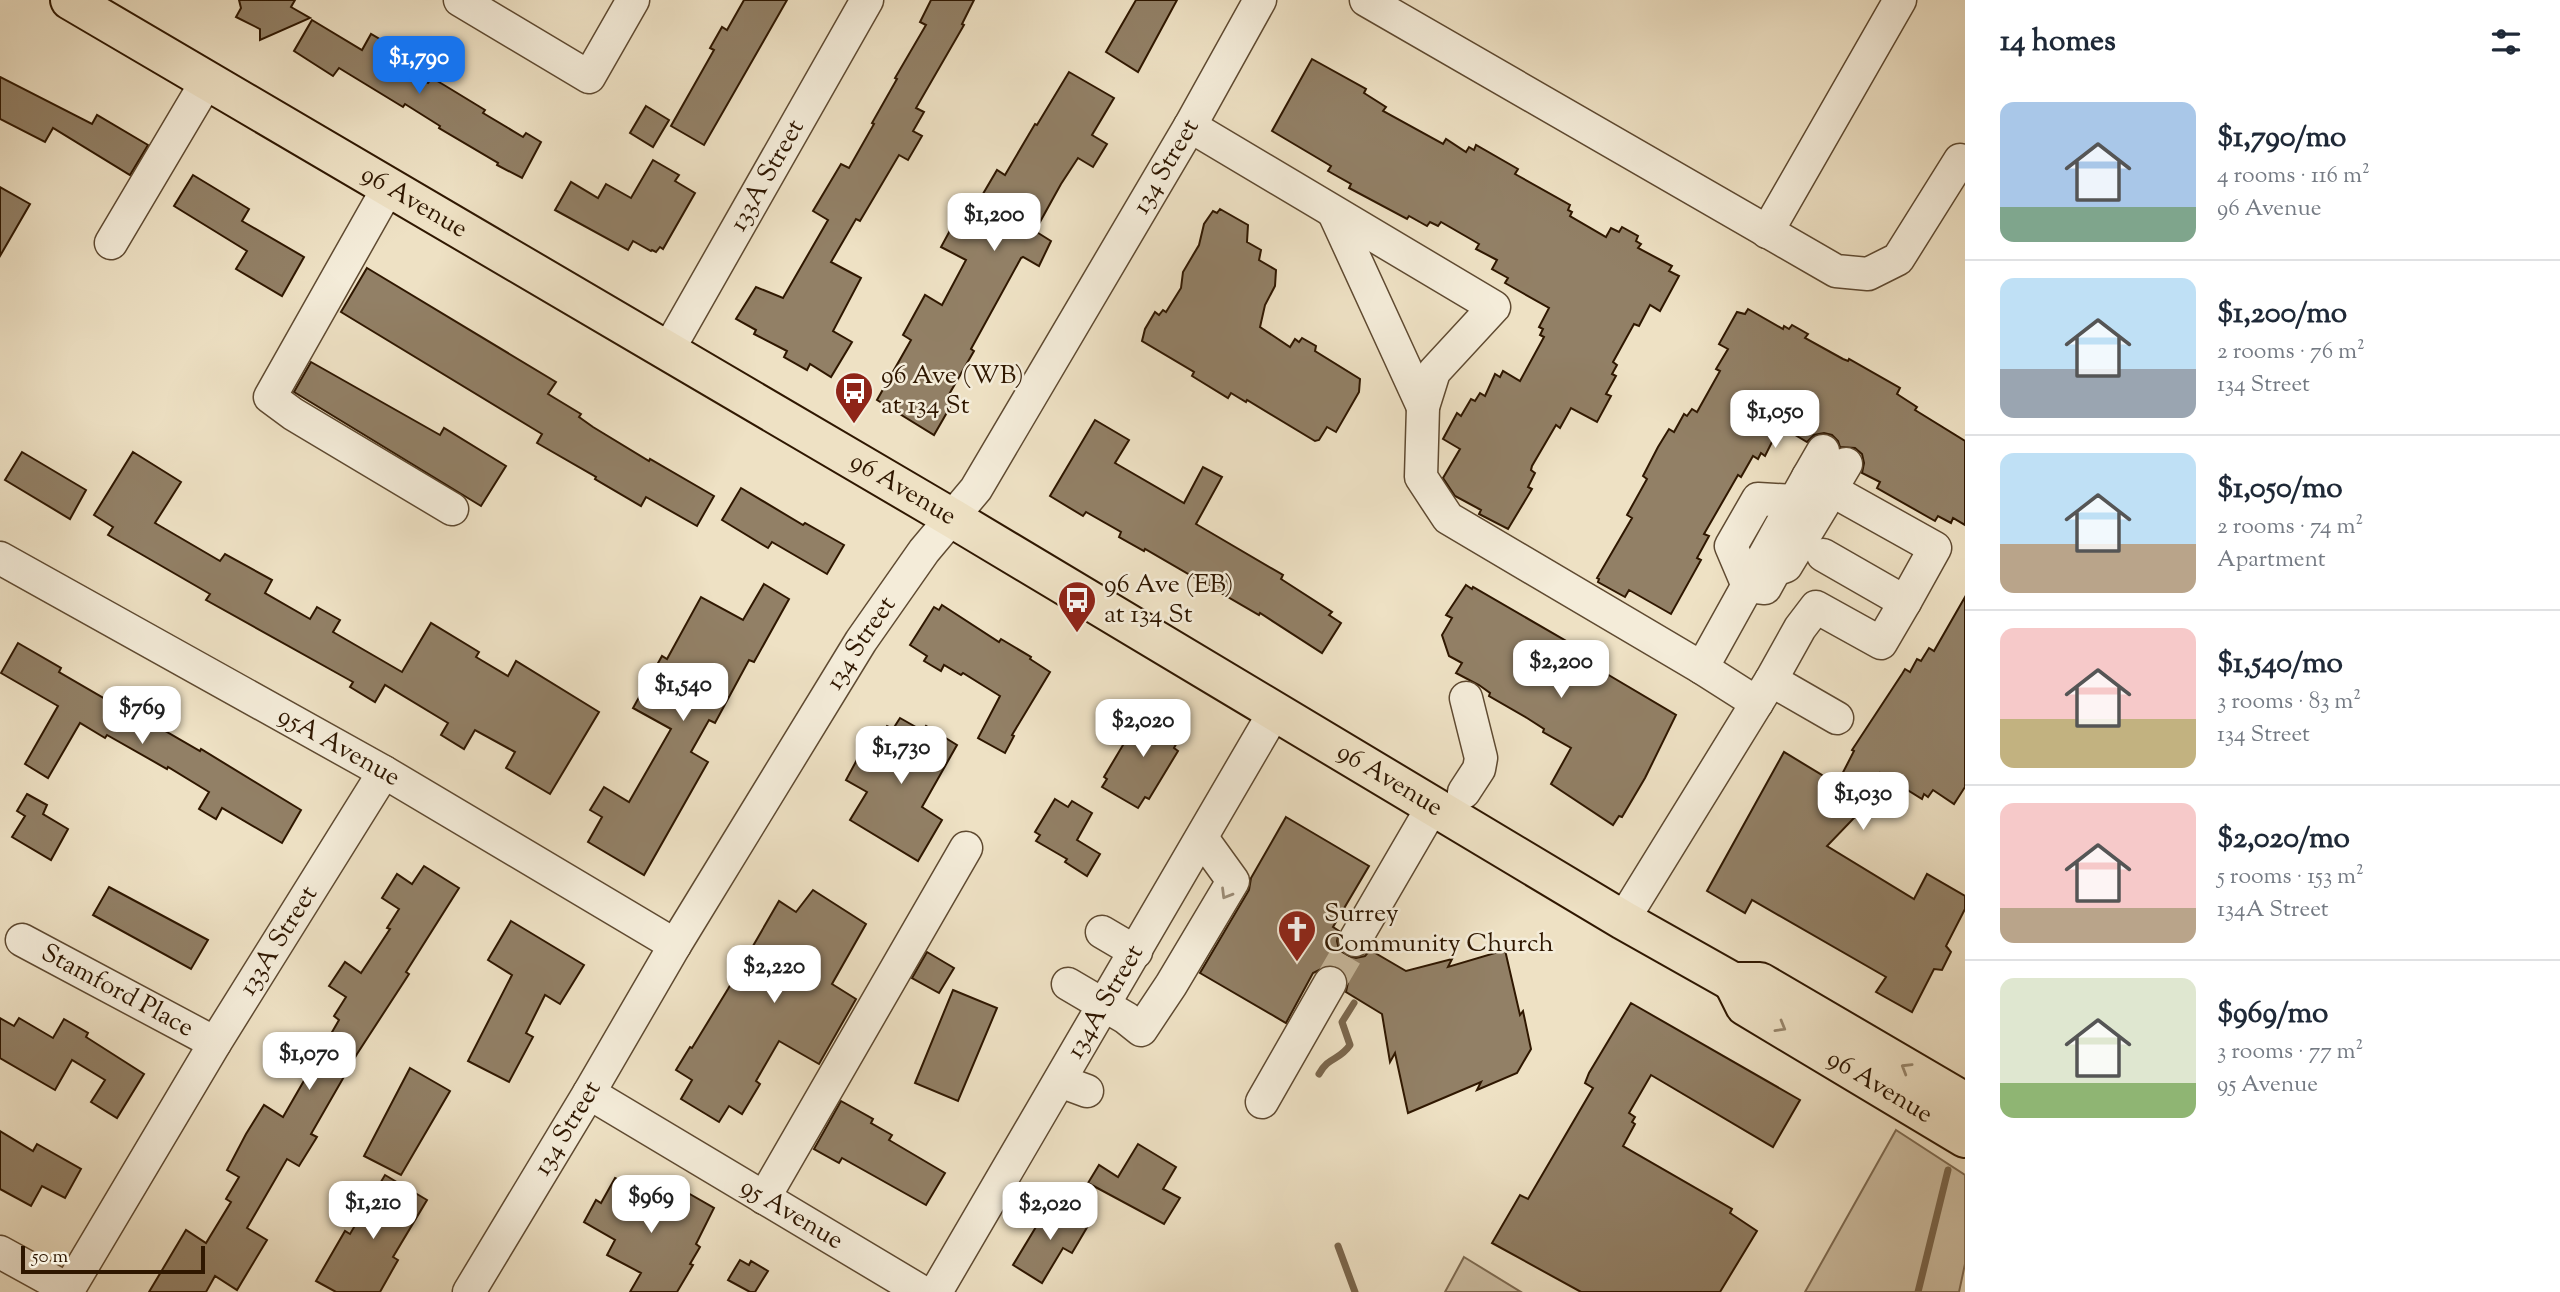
<!DOCTYPE html>
<html lang="en">
<head>
<meta charset="utf-8">
<style>
	body { margin:0; font-family:"Sorts Mill Goudy",serif; background:#f2f2f3; color:#1f2937; height:100vh; display:flex; flex-direction:column; font-size:26px; white-space:nowrap }
	* { box-sizing:border-box; margin:0 }
	p { font-size:23px; color:#747a83 }
	.icon { flex:none; width:38px; height:38px; fill:none; stroke:currentColor; stroke-width:2; stroke-linecap:round; stroke-linejoin:round }
	.map { position:relative; flex:1; overflow:hidden }
	.sheet { display:flex; flex-direction:column; background:#fff; width:595px }
	.sheet>* { flex:none }
	.scale { position:absolute; left:21px; bottom:18px; width:184px; box-sizing:border-box; padding-left:7px; border:4px solid #2f1700; border-top:0; font-size:19px; line-height:24px; white-space:nowrap; color:#2f1700; -webkit-text-stroke:5px #f4ecd9; paint-order:stroke }
	.price { position:absolute; translate:-50% -60px; padding:0 16px; border-radius:14px; background:#fff; color:#222; font-size:23px; line-height:46px; filter:drop-shadow(0 2px 4px #0008) }
	.price::after { content:''; position:absolute; left:50%; top:42px; width:21px; height:16px; margin-left:-10px; background:inherit; clip-path:polygon(0 0,100% 0,50% 100%) }
	.price.current { background:#1a73e8; color:#fff }
	ul { padding:0; list-style:none }
	li { display:flex; align-items:center; gap:21px; height:175px; padding:0 35px }
	li+li { border-top:2px solid #e0e1e3 }
	li span { display:grid; place-items:center; flex:none; width:196px; height:140px; border-radius:14px; color:#555 }
	li>.icon { margin-inline-start:auto }
	span .icon { width:84px; height:84px; fill:#fffc; stroke-width:1 }
	li b { font-size:30px }
	h2 { display:flex; justify-content:space-between; align-items:center; height:84px; padding:0 35px; font-size:30px }
	main { display:flex; flex:1; min-height:0 }
	.map>svg:first-child { display:block }
	.green { fill:#cebfa3; stroke:#7e6b52; stroke-width:2 }
	.lines { fill:none; stroke-linecap:round; stroke-linejoin:round }
	.stream { stroke:#7b674d; stroke-width:7 }
	.building { fill:#928066; stroke:#2f1700; stroke-width:2 }
	.minor-tunnel { stroke:#c8b99d; stroke-width:32; stroke-dasharray:32 16; stroke-linecap:butt }
	.minor-casing { stroke:#5f4a31; stroke-width:35 }
	.major-casing { stroke:#2f1700; stroke-width:42 }
	.minor { stroke:#f4ecd9; stroke-width:32 }
	.major { stroke:#eee1c4; stroke-width:38 }
	.oneway { stroke:#9b8c77 }
	.oneway2 { stroke:#98866c }
	.labels { text-anchor:middle; dominant-baseline:central; stroke-width:5; stroke-linejoin:round; paint-order:stroke }
	.street-label { font-size:26px; fill:#2f1700; stroke:#f4ecd9 }
	.poi-label { font-size:26px; fill:#2f1700; stroke:#f4ecd9; text-anchor:start }
</style>
</head>
<body>
<main>
<div class="map">
<svg width="1965" height="1292" viewBox="0 0 1965 1292">
	<rect width="100%" height="100%" fill="#eee1c4"/>
	<filter id="stains"><feTurbulence type="fractalNoise" baseFrequency=".00286" numOctaves="4"/><feColorMatrix values="0 0 0 0 .2 0 0 0 0 .09 0 0 0 0 .02 0 0 0 .5 -.17"/></filter>
	<radialGradient id="worn" r=".72"><stop offset=".6" stop-color="#630" stop-opacity="0"/><stop offset="1" stop-color="#630" stop-opacity=".3"/></radialGradient>
	<!-- green -->
	<g class="green">
		<polygon points="1896,1130 1965,1175 1965,1264 1959,1292 1805,1292"/>
		<polygon points="1464,1257 1521,1292 1445,1292"/>
	</g>
	<g class="lines">
		<!-- stream -->
		<g class="stream">
			<path d="M1319,1074C1329,1056 1339,1061 1350,1045L1342,1022L1354,1003"/>
			<polyline points="1338,1246 1355,1292"/>
			<polyline points="1918,1292 1948,1170"/>
		</g>
	</g>
	<!-- building -->
	<g class="building">
		<polygon points="239,0 295,0 291,7 310,18 260,40 260,29 236,17 241,8"/>
		<polygon points="744,0 787,0 704,145 671,126 714,50 710,48 722,27 727,30"/>
		<polygon points="931,0 974,0 962,24 964,25 916,108 924,112 913,131 922,136 908,160 899,155 860,221 856,219 831,262 861,278 833,331 852,342 831,377 810,364 807,370 784,357 787,351 754,334 756,330 736,319 756,287 783,298 828,220 813,211 841,164 849,168 874,124 872,123 897,79 895,78 926,25 920,22"/>
		<polygon points="1136,0 1177,0 1138,72 1106,52"/>
		<polygon points="312,20 362,50 371,34 395,48 388,59 428,83 432,78 444,85 485,110 483,113 523,137 526,133 541,142 522,178 497,165 498,163 439,128 440,126 405,104 403,107 339,68 333,76 294,51"/>
		<polygon points="1312,59 1366,89 1364,93 1386,107 1383,111 1443,144 1446,139 1466,152 1469,147 1474,150 1476,145 1518,169 1515,174 1570,205 1568,210 1572,212 1570,216 1606,237 1611,228 1619,232 1622,227 1638,236 1636,241 1641,244 1638,248 1672,266 1669,271 1679,276 1660,311 1650,305 1639,326 1634,324 1613,362 1617,365 1612,374 1616,376 1606,394 1611,396 1597,422 1571,408 1560,428 1556,425 1532,466 1531,470 1535,473 1528,487 1532,489 1508,529 1479,514 1481,510 1455,496 1443,478 1460,449 1443,439 1457,413 1461,416 1471,399 1475,401 1480,393 1485,396 1495,374 1500,377 1503,371 1520,381 1544,337 1540,335 1543,329 1539,327 1549,308 1505,283 1508,278 1492,269 1497,260 1476,249 1479,244 1474,241 1441,222 1438,226 1430,222 1427,226 1409,216 1407,219 1349,188 1351,184 1328,171 1331,166 1272,131"/>
		<polygon points="1069,72 1114,98 1092,135 1107,144 1093,167 1078,158 1061,184 1035,231 1051,241 1039,266 1023,257 1021,258 971,349 974,351 947,398 953,402 934,435 877,400 911,340 903,335 925,295 942,305 966,260 941,247 954,223 963,228 997,170 1005,175 1035,124 1037,125"/>
		<polygon points="0,77 92,124 97,115 148,145 130,175 53,128 45,142 0,119"/>
		<polygon points="646,106 669,120 653,147 630,133"/>
		<polygon points="653,160 679,175 675,181 695,193 663,249 660,247 656,252 652,250 651,251 633,241 628,250 555,210 571,182 598,198 606,184 631,198"/>
		<polygon points="193,175 249,209 242,221 304,257 282,296 236,269 247,251 174,206"/>
		<polygon points="0,187 30,204 0,256"/>
		<polygon points="1220,209 1248,225 1247,242 1261,250 1259,260 1276,270 1275,286 1265,305 1260,327 1290,347 1295,339 1299,342 1302,338 1316,346 1315,351 1360,379 1359,392 1336,432 1327,427 1319,440 1315,441 1247,400 1246,402 1231,393 1228,398 1192,376 1194,372 1142,341 1145,329 1155,312 1159,315 1163,310 1166,312 1181,288 1183,272 1199,245 1204,224 1213,211 1217,213"/>
		<polygon points="367,268 556,382 548,394 581,414 579,417 593,427 649,461 650,459 714,496 697,526 646,497 641,506 595,479 596,477 537,443 542,434 341,312"/>
		<polygon points="1748,309 1783,329 1784,326 1789,329 1792,325 1808,334 1805,338 1843,359 1848,361 1849,359 1900,388 1897,394 1917,407 1915,410 1965,441 1965,525 1953,518 1951,523 1938,516 1935,521 1877,488 1880,482 1862,473 1864,463 1862,454 1855,448 1840,447 1838,441 1832,435 1824,433 1814,435 1807,442 1780,426 1765,456 1761,453 1758,459 1753,456 1741,477 1738,475 1704,534 1709,536 1697,558 1701,560 1671,614 1629,590 1625,597 1598,582 1599,579 1597,578 1632,518 1627,515 1647,479 1643,476 1658,447 1669,429 1674,432 1684,414 1687,416 1692,409 1697,412 1720,371 1716,369 1728,349 1719,344 1737,312 1745,314"/>
		<polygon points="311,362 440,435 444,428 506,466 481,506 294,392"/>
		<polygon points="1095,420 1129,440 1115,463 1184,503 1203,467 1222,477 1196,524 1283,575 1281,579 1332,612 1329,615 1341,623 1322,653 1260,613 1259,615 1145,549 1144,551 1119,537 1121,532 1086,512 1083,516 1050,496"/>
		<polygon points="22,452 86,490 70,519 5,480"/>
		<polygon points="133,452 181,482 155,523 220,561 225,554 272,580 265,593 310,619 317,607 340,620 333,632 402,672 431,623 479,652 476,657 508,676 516,661 599,712 550,794 506,768 515,752 475,730 464,749 441,735 448,723 385,685 375,702 350,687 353,682 206,600 210,594 108,535 113,527 94,515"/>
		<polygon points="741,488 803,525 805,523 844,545 827,574 772,542 768,548 722,520"/>
		<polygon points="764,584 789,599 754,662 749,660 715,723 709,720 691,752 708,762 644,875 588,842 602,817 590,810 604,787 629,802 671,729 633,708 662,656 667,659 701,597 743,620"/>
		<polygon points="1466,585 1472,589 1473,587 1594,657 1590,664 1676,715 1645,778 1622,817 1619,816 1613,825 1551,784 1571,748 1543,732 1544,729 1527,718 1489,696 1490,693 1479,685 1456,673 1462,663 1449,656 1442,635 1452,618 1446,615"/>
		<polygon points="1965,597 1965,787 1954,804 1933,790 1928,797 1924,794 1922,799 1880,773 1855,817 1827,846 1914,899 1927,874 1965,896 1965,909 1946,946 1951,952 1942,970 1934,969 1912,1012 1876,992 1886,977 1752,900 1745,913 1707,891 1784,752 1837,784 1854,751 1852,750 1902,674 1905,669 1910,672 1917,659 1921,661 1929,648 1934,651"/>
		<polygon points="942,605 999,642 1001,639 1031,657 1030,659 1050,672 1012,735 1014,736 1005,753 978,738 1000,696 963,673 961,675 944,665 941,671 924,661 927,656 910,645 934,607 939,610"/>
		<polygon points="18,643 61,668 59,672 133,715 134,713 200,751 201,749 301,810 282,843 222,808 216,819 199,809 209,792 168,767 167,769 107,735 105,738 80,723 48,778 25,764 58,706 1,673"/>
		<polygon points="1145,708 1184,730 1174,748 1178,751 1149,799 1145,797 1138,808 1102,787 1107,779 1104,777"/>
		<polygon points="900,718 923,731 926,726 957,745 922,807 942,820 918,861 850,820 867,792 846,780 859,756 867,761 887,726 893,729"/>
		<polygon points="27,794 47,805 43,814 68,829 51,860 12,837 25,816 17,811"/>
		<polygon points="1055,799 1068,807 1072,801 1092,813 1077,840 1100,854 1087,876 1065,862 1067,859 1036,841 1040,835 1035,832"/>
		<polygon points="1286,817 1369,866 1333,927 1339,931 1337,941 1339,950 1345,955 1356,958 1365,956 1370,950 1406,971 1452,959 1448,967 1505,950 1520,1015 1523,1011 1531,1049 1517,1073 1477,1090 1481,1082 1408,1113 1395,1053 1390,1062 1382,1014 1346,992 1348,982 1345,973 1340,967 1329,965 1313,973 1286,1023 1200,973 1249,890 1251,878"/>
		<polygon points="424,866 459,888 406,972 409,974 357,1054 311,1134 317,1137 299,1166 287,1159 247,1228 267,1240 237,1290 215,1276 206,1292 149,1292 186,1230 206,1243 231,1202 226,1199 239,1177 227,1170 246,1134 264,1105 283,1117 339,1020 334,1016 346,997 329,986 345,962 361,973 390,929 387,928 399,909 382,898 397,874 412,884"/>
		<polygon points="109,887 208,940 191,969 93,915"/>
		<polygon points="813,890 866,924 832,984 856,999 819,1064 779,1041 756,1081 760,1084 742,1114 729,1106 719,1122 681,1099 692,1080 676,1070 690,1047 692,1048 728,989 779,901 796,912"/>
		<polygon points="511,921 584,965 560,1004 545,995 526,1033 533,1037 509,1082 468,1061 512,975 488,960"/>
		<polygon points="927,952 954,968 939,993 912,978"/>
		<polygon points="953,990 997,1008 958,1101 915,1083"/>
		<polygon points="1631,1003 1800,1100 1773,1147 1651,1075 1629,1113 1635,1117 1632,1122 1635,1124 1623,1146 1732,1209 1730,1213 1757,1231 1720,1292 1581,1292 1492,1243 1520,1195 1528,1199 1593,1088 1585,1083 1589,1073"/>
		<polygon points="0,1018 14,1026 19,1018 53,1038 64,1019 88,1033 86,1037 144,1074 117,1118 91,1102 105,1080 72,1060 55,1090 0,1058"/>
		<polygon points="410,1068 450,1091 401,1175 364,1156"/>
		<polygon points="841,1101 873,1119 871,1123 892,1135 889,1140 945,1173 926,1205 842,1158 839,1163 814,1149"/>
		<polygon points="0,1131 33,1151 37,1144 81,1169 65,1198 42,1186 31,1206 0,1189"/>
		<polygon points="1138,1144 1176,1167 1163,1189 1180,1198 1164,1224 1088,1183 1099,1165 1118,1177"/>
		<polygon points="385,1175 427,1200 393,1257 398,1260 380,1292 336,1292 316,1281 345,1231 350,1234"/>
		<polygon points="615,1178 677,1212 688,1193 714,1208 696,1244 700,1247 690,1264 693,1265 677,1292 630,1292 641,1273 607,1255 615,1240 584,1222 596,1200 601,1203"/>
		<polygon points="1051,1202 1089,1224 1072,1253 1063,1248 1042,1283 1013,1265"/>
		<polygon points="740,1260 749,1265 751,1261 768,1271 755,1292 750,1292 728,1280"/>
	</g>
	<g class="lines">
		<!-- minor-tunnel -->
		<polyline class="minor-tunnel" points="1330,983 1355,940"/>
		<defs>
			<g id="minor">
				<polyline points="460,0 589,77 633,0"/>
				<polyline points="1366,0 1836,271 1868,274 1898,259 1960,160 1965,163"/>
				<polyline points="1190,126 1494,307 1434,372 1423,407 1421,477 1448,518 1702,668 1808,477 1935,548 1905,602"/>
				<polyline points="388,188 270,397 293,414 452,509"/>
				<polyline points="1334,213 1423,407"/>
				<polyline points="1767,232 1900,0"/>
				<polyline points="111,243 207,81"/>
				<path id="s1" d="M667,352L867,0"/>
				<polyline points="1808,477 1823,451"/>
				<polyline points="1836,481 1846,464"/>
				<polyline points="1794,501 1758,499 1731,546 1748,586 1765,588 1775,570 1786,566 1823,505"/>
				<path id="s2" d="M0,558L384,772L675,945"/>
				<polyline points="1702,668 1757,703"/>
				<polyline points="1771,680 1837,718"/>
				<polyline points="1464,792 1479,769 1481,758 1466,698"/>
				<polyline points="1623,920 1771,680 1800,628 1816,607 1881,643 1905,602 1823,555"/>
				<polyline points="1102,932 1136,952"/>
				<path id="s3" d="M22,940L215,1043"/>
				<polyline points="1355,940 1433,806"/>
				<polyline points="1068,984 1126,1018 1141,1030 1171,985 1233,881 1202,838"/>
				<polyline points="1060,1081 1087,1091"/>
				<path id="s4" d="M589,1093L922,1292"/>
				<polyline points="1262,1102 1330,983"/>
				<polyline points="764,1198 966,848"/>
				<polyline points="0,1252 69,1290"/>
				<path id="s5" d="M67,1292L215,1043L384,772"/>
				<path id="s6" d="M469,1292L589,1093L675,945L861,641L924,551L976,489L1190,126L1260,0"/>
				<path id="s7" d="M936,1292L1275,711"/>
			</g>
			<g id="major">
				<path id="s8" d="M70,0L952,518L1623,920L1733,982H1760L1965,1102"/>
				<path id="s9" d="M1733,982L1745,1006L1965,1138"/>
			</g>
		</defs>
		<!-- minor casing -->
		<use href="#minor" class="minor-casing"/>
		<!-- major casing -->
		<use href="#major" class="major-casing"/>
		<!-- minor -->
		<use href="#minor" class="minor"/>
		<!-- major -->
		<use href="#major" class="major"/>
	</g>
	<!-- one-way arrows -->
	<defs><path id="oneway-chevron" d="M-2-3.5L2.5 0L-2 3.5" fill="none" stroke-width="1.6" stroke-linecap="round" stroke-linejoin="round" transform="scale(1.75)"/></defs>
	<use class="oneway" href="#oneway-chevron" transform="translate(1226 894) rotate(121)"/>
	<g class="oneway2">
		<use href="#oneway-chevron" transform="translate(1781 1027) rotate(30)"/>
		<use href="#oneway-chevron" transform="translate(1906 1068) rotate(-149)"/>
	</g>
	<!-- icons -->
	<defs>
		<symbol id="bus-pin" viewBox="-11 -11 22 30"><path d="M0 17L-7.5 6A9.5 9.5 0 1 1 7.5 6Z" fill="#8f2418" stroke="#f4ecd9"/><path d="M-5-6H5V4H4V6H2V4H-2V6H-4V4H-5ZM-3.5-4V0h7V-4ZM-3.5 1.2v1.5H-2V1.2ZM2 1.2v1.5H3.5V1.2Z" fill="#fff"/></symbol>
		<symbol id="church-pin" viewBox="-11 -11 22 30"><path d="M0 17L-7.5 6A9.5 9.5 0 1 1 7.5 6Z" fill="#8f2418" stroke="#f4ecd9"/><path d="M-1.2-6h2.4v3.5h3.3v2.4h-3.3V6h-2.4V-.1h-3.3v-2.4h3.3Z" fill="#fff"/></symbol>
	</defs>
	<g fill-rule="evenodd">
		<use href="#bus-pin" x="832" y="369" width="44" height="60"/>
		<use href="#bus-pin" x="1055" y="578" width="44" height="60"/>
		<use href="#church-pin" x="1275" y="907" width="44" height="60"/>
	</g>
	<g class="labels">
		<!-- street labels -->
		<g class="street-label">
			<text stroke="none"><textPath href="#s6" startOffset="1325">134 Street</textPath></text>
			<text stroke="none"><textPath href="#s1" startOffset="203">133A Street</textPath></text>
			<text stroke="none"><textPath href="#s8" startOffset="399">96 Avenue</textPath></text>
			<text stroke="none"><textPath href="#s8" startOffset="966">96 Avenue</textPath></text>
			<text stroke="none"><textPath href="#s6" startOffset="758">134 Street</textPath></text>
			<text stroke="none"><textPath href="#s2" startOffset="388">95A Avenue</textPath></text>
			<text stroke="none"><textPath href="#s8" startOffset="1533">96 Avenue</textPath></text>
			<text stroke="none"><textPath href="#s5" startOffset="410">133A Street</textPath></text>
			<text stroke="none"><textPath href="#s3" startOffset="108">Stamford Place</textPath></text>
			<text stroke="none"><textPath href="#s7" startOffset="336">134A Street</textPath></text>
			<text stroke="none"><textPath href="#s9" startOffset="184">96 Avenue</textPath></text>
			<text stroke="none"><textPath href="#s6" startOffset="191">134 Street</textPath></text>
			<text stroke="none"><textPath href="#s4" startOffset="236">95 Avenue</textPath></text>
		</g>
		<!-- poi labels -->
		<g class="poi-label">
			<text x="881" y="376">96 Ave (WB)<tspan x="881" dy="30">at 134 St</tspan></text>
			<text x="1104" y="585">96 Ave (EB)<tspan x="1104" dy="30">at 134 St</tspan></text>
			<text x="1324" y="914">Surrey<tspan x="1324" dy="30">Community Church</tspan></text>
		</g>
	</g>
	<rect width="100%" height="100%" filter="url(#stains)"/>
	<rect width="100%" height="100%" fill="url(#worn)"/>
</svg>
<div class="scale">50 m</div>
<b class="price current" style="left:419px;top:96px">$1,790</b>
<b class="price" style="left:994px;top:253px">$1,200</b>
<b class="price" style="left:1775px;top:450px">$1,050</b>
<b class="price" style="left:1561px;top:700px">$2,200</b>
<b class="price" style="left:683px;top:723px">$1,540</b>
<b class="price" style="left:142px;top:746px">$769</b>
<b class="price" style="left:1143px;top:759px">$2,020</b>
<b class="price" style="left:901px;top:786px">$1,730</b>
<b class="price" style="left:1863px;top:832px">$1,030</b>
<b class="price" style="left:774px;top:1005px">$2,220</b>
<b class="price" style="left:309px;top:1092px">$1,070</b>
<b class="price" style="left:651px;top:1235px">$969</b>
<b class="price" style="left:373px;top:1241px">$1,210</b>
<b class="price" style="left:1050px;top:1242px">$2,020</b>
</div>
<section class="sheet">
<h2>14 homes<svg class="icon" aria-label="filters" viewBox="0 0 24 24"><path d="M4 7h16M4 17h16"/><circle cx="9" cy="7" r="2"/><circle cx="15" cy="17" r="2"/></svg></h2>
<ul>
<li><span style="background:linear-gradient(#a9c7e8 75%,#7fa58c 0)"><svg class="icon" aria-label="home" viewBox="0 0 24 24"><path d="M3 11l9-7 9 7M6 9v11h12V9"/></svg></span><div><b>$1,790/mo</b><p>4 rooms · 116 m²</p><p>96 Avenue</p></div></li>
<li><span style="background:linear-gradient(#bfe0f5 65%,#9aa5b1 0)"><svg class="icon" aria-label="home" viewBox="0 0 24 24"><path d="M3 11l9-7 9 7M6 9v11h12V9"/></svg></span><div><b>$1,200/mo</b><p>2 rooms · 76 m²</p><p>134 Street</p></div></li>
<li><span style="background:linear-gradient(#bfe0f5 65%,#b9a48a 0)"><svg class="icon" aria-label="home" viewBox="0 0 24 24"><path d="M3 11l9-7 9 7M6 9v11h12V9"/></svg></span><div><b>$1,050/mo</b><p>2 rooms · 74 m²</p><p>Apartment</p></div></li>
<li><span style="background:linear-gradient(#f6c9c9 65%,#c2b280 0)"><svg class="icon" aria-label="home" viewBox="0 0 24 24"><path d="M3 11l9-7 9 7M6 9v11h12V9"/></svg></span><div><b>$1,540/mo</b><p>3 rooms · 83 m²</p><p>134 Street</p></div></li>
<li><span style="background:linear-gradient(#f6c9c9 75%,#b9a48a 0)"><svg class="icon" aria-label="home" viewBox="0 0 24 24"><path d="M3 11l9-7 9 7M6 9v11h12V9"/></svg></span><div><b>$2,020/mo</b><p>5 rooms · 153 m²</p><p>134A Street</p></div></li>
<li><span style="background:linear-gradient(#dfe7d0 75%,#8fb573 0)"><svg class="icon" aria-label="home" viewBox="0 0 24 24"><path d="M3 11l9-7 9 7M6 9v11h12V9"/></svg></span><div><b>$969/mo</b><p>3 rooms · 77 m²</p><p>95 Avenue</p></div></li>
</ul>
</section>
</main>
</body>
</html>
